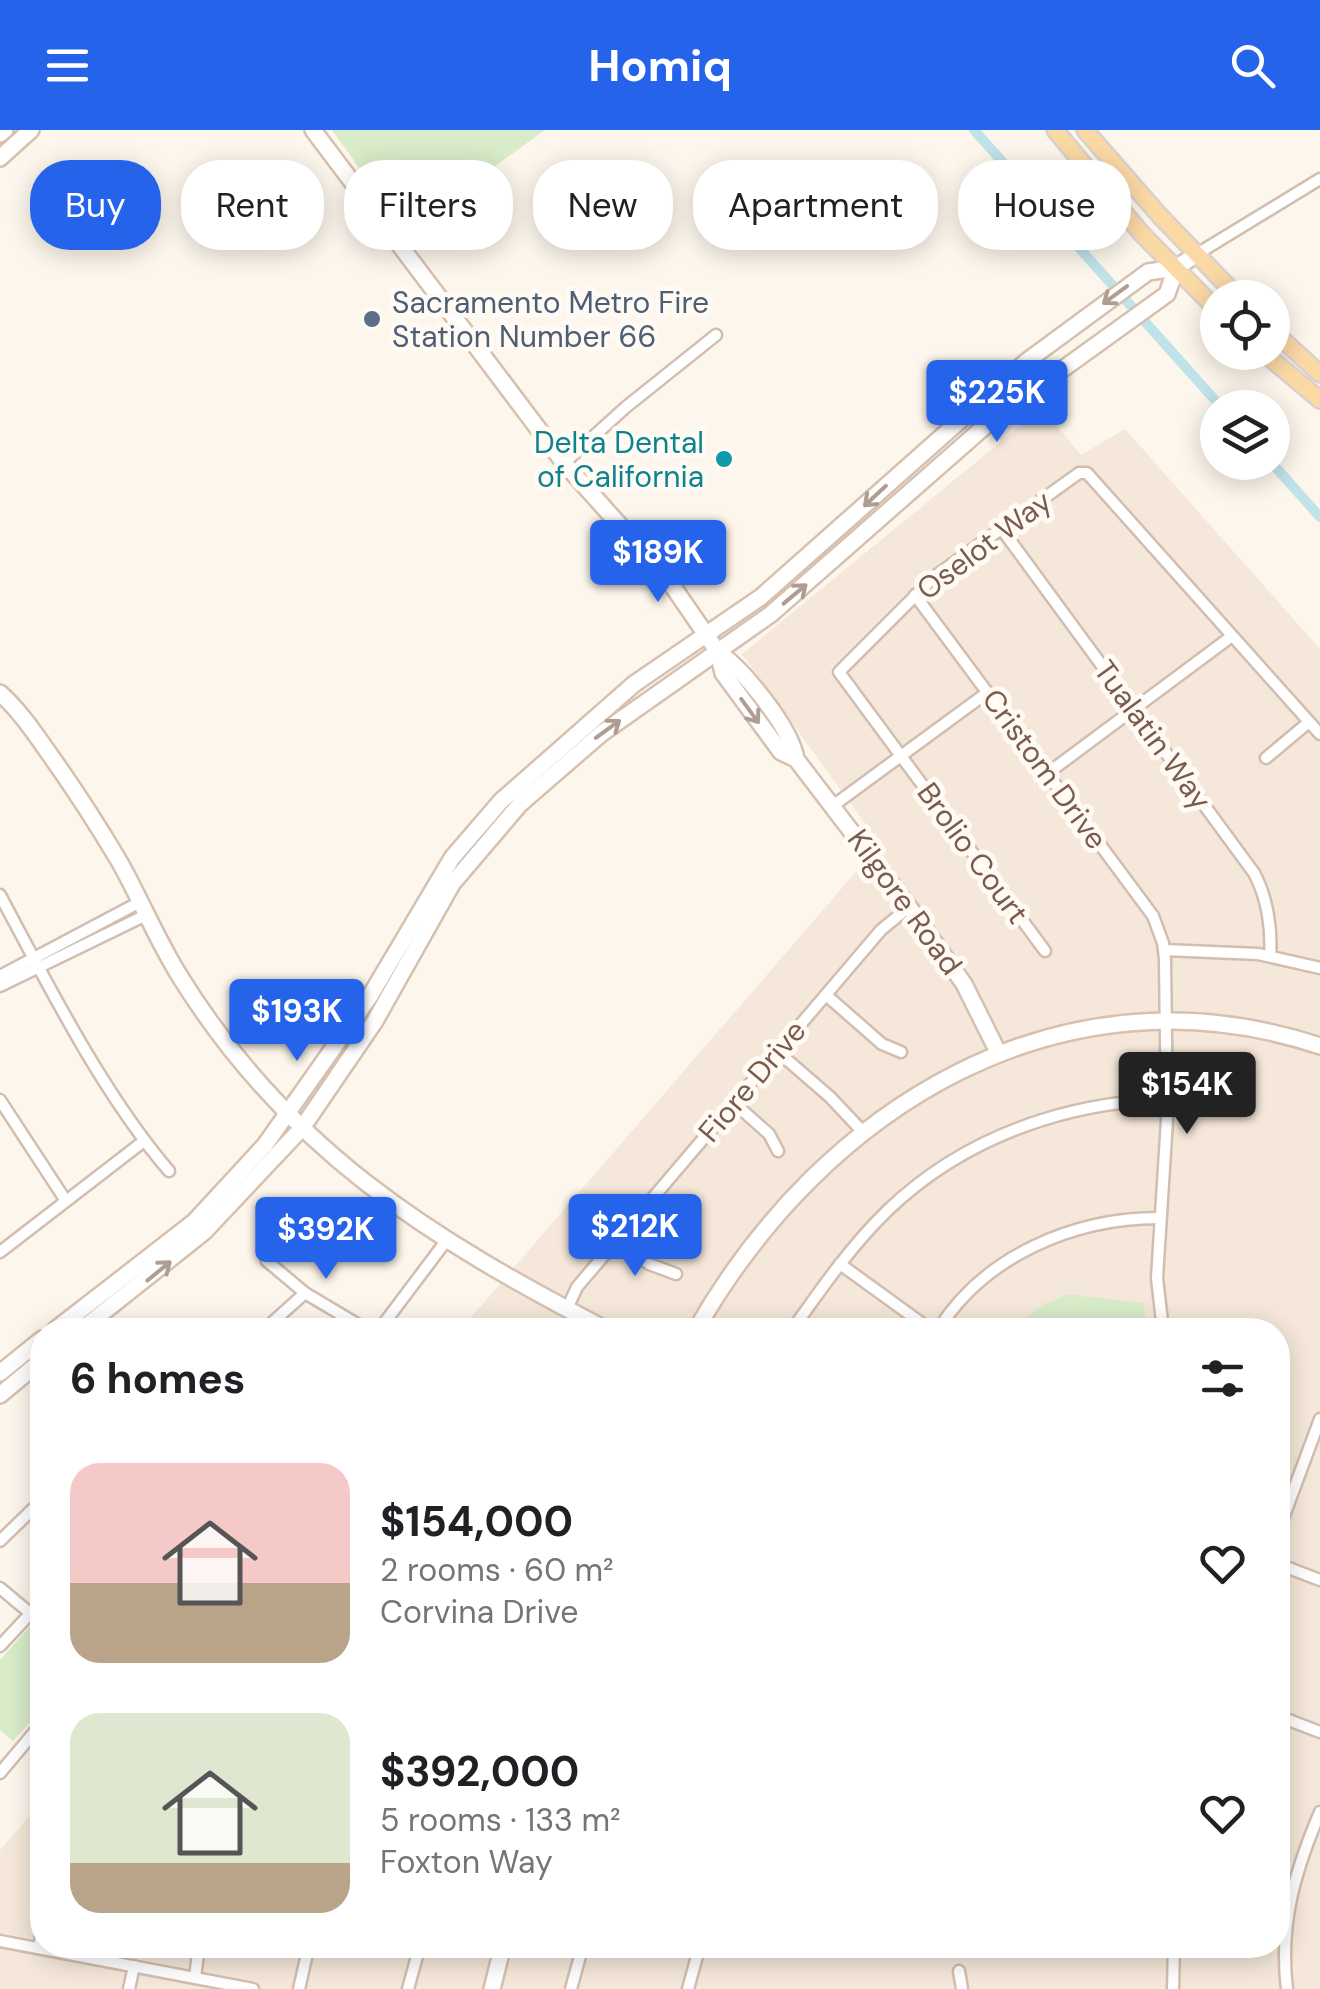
<!DOCTYPE html>
<html lang="en">
<head>
<meta charset="utf-8">
<style>
	body { margin:0; font-family:"DM Sans",sans-serif; background:#f2f2f2; color:#202124; height:100vh; display:flex; flex-direction:column; font-size:38px; white-space:nowrap }
	* { box-sizing:border-box; margin:0 }
	p { font-size:32px; color:#757577 }
	.icon { flex:none; width:55px; height:55px; fill:none; stroke:currentColor; stroke-width:2; stroke-linecap:round; stroke-linejoin:round }
	.map { position:relative; flex:1; overflow:hidden }
	.side { position:absolute; left:30px; top:1188px; width:1260px; height:640px; display:flex; flex-direction:column; background:#fff; border-radius:40px; box-shadow:0 5px 25px #0003 }
	.side>* { flex:none }
	.banner { position:absolute; left:30px; top:30px; width:1260px; height:90px; display:flex; gap:20px }
	.tools { position:absolute; left:1200px; top:150px; display:grid; gap:20px }
	.tools a { display:grid; place-items:center; width:90px; height:90px; border-radius:50%; background:#fff; box-shadow:0 5px 25px #0003; font-size:50px }
	.price { position:absolute; translate:-50% -85px; padding:0 22px; border-radius:10px; background:#2563eb; color:#fff; font-size:32px; line-height:65px; filter:drop-shadow(0 2px 5px #0008) }
	.price::after { content:''; position:absolute; left:50%; top:60px; width:30px; height:22px; margin-left:-15px; background:inherit; clip-path:polygon(0 0,100% 0,50% 100%) }
	.price.selected { background:#222; color:#fff }
	ul { padding:0; list-style:none }
	li { display:flex; align-items:center; gap:30px; height:250px; padding:0 40px }
	li span { display:grid; place-items:center; flex:none; width:280px; height:200px; border-radius:30px; color:#555 }
	li>.icon { margin-inline-start:auto }
	span .icon { width:120px; height:120px; fill:#fffc; stroke-width:1 }
	li b { font-size:42px }
	h2 { display:flex; justify-content:space-between; align-items:center; height:120px; padding:0 40px; font-size:42px }
	.pill { padding:0 35px; border-radius:40px; background:#fff; box-shadow:0 5px 25px #0003; font-size:35px; line-height:90px }
	.pill.selected { background:#2563eb; color:#fff }
	header { display:flex; justify-content:space-between; align-items:center; height:130px; padding:0 40px; background:#2563eb; color:#fff; font-size:45px; font-weight:700 }
	.map>svg:first-child { display:block }
	.residential { fill:#f5e8da }
	.park { fill:#d8ecc9 }
	.lines { fill:none; stroke-linecap:round; stroke-linejoin:round }
	.canal { stroke:#bfe3e8; stroke-width:10 }
	.street-casing { stroke:#d1beb0; stroke-width:15 }
	.secondary-casing { stroke:#d6c0b0; stroke-width:20 }
	.primary-casing { stroke:#dad1cd; stroke-width:20 }
	.street { stroke:#fff; stroke-width:10 }
	.secondary { stroke:#fff; stroke-width:15 }
	.primary { stroke:#fbd9a5; stroke-width:15 }
	.oneway { stroke:#af9d94 }
	.service-dot { fill:#5c6f8a; stroke:#fffaf3; stroke-width:4 }
	.culture-dot { fill:#0f9aa8; stroke:#fffaf3; stroke-width:4 }
	.labels { text-anchor:middle; dominant-baseline:central; stroke-width:10; stroke-linejoin:round; paint-order:stroke }
	.service-label { font-size:30px; fill:#4e5e75; stroke:#fffaf3; text-anchor:start }
	.culture-label { font-size:30px; fill:#0d838f; stroke:#fffaf3; text-anchor:end }
	.street-label { font-size:30px; fill:#7a5c4d; stroke:#fffaf3 }
</style>
</head>
<body>
<header><svg class="icon" aria-label="menu" viewBox="0 0 24 24"><path d="M4 6h16M4 12h16M4 18h16"/></svg>Homiq<svg class="icon" aria-label="search" viewBox="0 0 24 24"><circle cx="10" cy="10" r="6"/><path d="M15 15l6 6"/></svg></header>
<div class="map">
<svg width="1320" height="1859" viewBox="0 0 1320 1859">
	<rect width="100%" height="100%" fill="#fdf6ec"/>
	<!-- residential -->
	<polygon class="residential" points="1042,278 1081,325 1125,299 1320,519 1320,1859 0,1859 0,1720 42,1672 42,1815 1278,1815 1278,1200 460,1200 880,714 742,524"/>
	<!-- park -->
	<g class="park">
		<polygon points="332,0 545,0 451,68 460,80 414,114"/>
		<polygon points="1068,1164 1143,1173 1149,1200 1011,1200 1041,1176"/>
		<polygon points="42,1483 42,1579 13,1611 0,1600 0,1530"/>
	</g>
	<g class="lines">
		<!-- canal -->
		<g class="canal">
			<polyline points="974,0 1222,278"/>
			<polyline points="1271,332 1320,387"/>
		</g>
		<defs>
			<g id="street">
				<polyline points="1197,124 1320,49"/>
				<polyline points="564,333 626,277 716,205"/>
				<path d="M1001,398L1254,743C1267,767 1272,798 1270,826"/>
				<polyline points="915,465 1153,786 1163,813 1165,829 1167,990 1157,1148 1163,1200"/>
				<polyline points="1266,628 1309,592"/>
				<polyline points="1048,643 1232,506"/>
				<polyline points="834,675 988,562"/>
				<path d="M0,765C48,855 103,964 169,1041"/>
				<polyline points="1164,820 1258,824 1320,838"/>
				<polyline points="1045,821 839,542 934,447 1079,343 1087,343 1320,604"/>
				<polyline points="0,846 140,772"/>
				<polyline points="0,856 146,785"/>
				<polyline points="826,865 882,914 901,922"/>
				<polyline points="778,922 830,967 863,1002"/>
				<polyline points="0,970 66,1071"/>
				<polyline points="734,973 769,1004 778,1021"/>
				<polyline points="617,1110 649,1134 676,1144"/>
				<polyline points="0,1122 144,1011"/>
				<polyline points="267,1131 305,1163 367,1200"/>
				<polyline points="840,1134 931,1200"/>
				<polyline points="567,1179 577,1157 881,800 909,777"/>
				<polyline points="264,1200 305,1163"/>
				<polyline points="379,1200 446,1111"/>
				<path d="M792,1200C821,1159 851,1116 887,1081C975,996 1099,961 1219,971"/>
				<path d="M938,1200C984,1126 1074,1088 1159,1088"/>
				<polyline points="1278,1402 1320,1289"/>
				<polyline points="0,1411 42,1370"/>
				<polyline points="1278,1434 1320,1450"/>
				<polyline points="0,1458 30,1483"/>
				<polyline points="0,1516 42,1471"/>
				<polyline points="1278,1586 1320,1602"/>
				<polyline points="0,1643 42,1593"/>
				<polyline points="0,1811 253,1859"/>
				<polyline points="39,1818 42,1800"/>
				<polyline points="959,1841 962,1859"/>
				<polyline points="195,1848 199,1815"/>
				<polyline points="129,1859 134,1836"/>
				<polyline points="299,1859 309,1815"/>
				<polyline points="408,1859 420,1815"/>
				<polyline points="571,1859 583,1815"/>
				<polyline points="688,1859 700,1815"/>
				<polyline points="1173,1859 1174,1815"/>
				<path d="M1287,1859C1279,1794 1295,1741 1320,1682"/>
			</g>
			<g id="secondary">
				<polyline points="313,0 564,333 667,448 718,522 723,543 781,622 796,629 909,777 964,854 999,924"/>
				<polyline points="0,4 5,0"/>
				<polyline points="0,28 31,0"/>
				<path d="M718,522C744,540 791,598 796,629"/>
				<path d="M0,563C19,580 34,602 48,622C73,657 97,694 119,731C140,768 156,808 179,845C287,1020 430,1108 607,1200"/>
				<polyline points="55,1200 194,1092 265,1015 370,866 452,728 501,671 634,554 761,467 1027,231 1148,142 1176,138 1197,124"/>
				<polyline points="81,1200 204,1102 302,998 375,891 452,754 520,674 602,603 771,484 992,290 1167,164 1176,138"/>
				<path d="M696,1200C823,977 1061,830 1320,916"/>
				<polyline points="0,1243 42,1209"/>
				<polyline points="0,1265 42,1230"/>
				<polyline points="492,1859 503,1815"/>
			</g>
			<g id="primary">
				<polyline points="1055,0 1142,104 1218,181"/>
				<polyline points="1085,0 1160,86 1239,168"/>
				<polyline points="1272,200 1320,244"/>
				<polyline points="1263,222 1320,270"/>
			</g>
		</defs>
		<!-- street casing -->
		<use href="#street" class="street-casing"/>
		<!-- secondary casing -->
		<use href="#secondary" class="secondary-casing"/>
		<!-- primary casing -->
		<use href="#primary" class="primary-casing"/>
		<!-- street -->
		<use href="#street" class="street"/>
		<!-- secondary -->
		<use href="#secondary" class="secondary"/>
		<!-- primary -->
		<use href="#primary" class="primary"/>
	</g>
	<!-- one-way arrows -->
	<defs><path id="oneway-shaft" d="M-6 0H5M1.5-3L5.5 0L1.5 3" fill="none" stroke-width="1.6" stroke-linecap="round" stroke-linejoin="round" transform="scale(2.5)"/></defs>
	<g class="oneway">
		<use href="#oneway-shaft" transform="translate(1115 165) rotate(144)"/>
		<use href="#oneway-shaft" transform="translate(875 366) rotate(137)"/>
		<use href="#oneway-shaft" transform="translate(795 464) rotate(-40)"/>
		<use href="#oneway-shaft" transform="translate(750 581) rotate(54)"/>
		<use href="#oneway-shaft" transform="translate(608 599) rotate(-36)"/>
		<use href="#oneway-shaft" transform="translate(159 1141) rotate(-39)"/>
	</g>
	<!-- markers -->
	<circle class="service-dot" cx="372" cy="189" r="10"/>
	<circle class="culture-dot" cx="724" cy="329" r="10"/>
	<g class="labels">
		<!-- service labels -->
		<g class="service-label">
			<text x="392" y="172">Sacramento Metro Fire<tspan x="392" dy="34">Station Number 66</tspan></text>
		</g>
		<!-- culture labels -->
		<g class="culture-label">
			<text x="704" y="312">Delta Dental<tspan x="704" dy="34">of California</tspan></text>
		</g>
		<!-- street labels -->
		<g class="street-label">
			<text transform="translate(984 415) rotate(-37)">Oselot Way</text>
			<text transform="translate(1153 605) rotate(54)">Tualatin Way</text>
			<text transform="translate(1045 639) rotate(54)">Cristom Drive</text>
			<text transform="translate(973 723) rotate(54)">Brolio Court</text>
			<text transform="translate(905 772) rotate(54)">Kilgore Road</text>
			<text transform="translate(752 951) rotate(-50)">Fiore Drive</text>
		</g>
	</g>
</svg>
<div class="tools">
<a><svg class="icon" aria-label="locate" viewBox="0 0 24 24"><circle cx="12" cy="12" r="6"/><path d="M12 2v4M12 18v4M2 12h4M18 12h4"/></svg></a>
<a><svg class="icon" aria-label="layers" viewBox="0 0 24 24"><path d="M12 4l9 5-9 5-9-5zM3 14l9 5 9-5"/></svg></a>
</div>
<b class="price" style="left:997px;top:315px">$225K</b>
<b class="price" style="left:658px;top:475px">$189K</b>
<b class="price" style="left:297px;top:934px">$193K</b>
<b class="price selected" style="left:1187px;top:1007px">$154K</b>
<b class="price" style="left:635px;top:1149px">$212K</b>
<b class="price" style="left:326px;top:1152px">$392K</b>
<div class="banner">
<a class="pill selected">Buy</a>
<a class="pill">Rent</a>
<a class="pill">Filters</a>
<a class="pill">New</a>
<a class="pill">Apartment</a>
<a class="pill">House</a>
</div>
<section class="side">
<h2>6 homes<svg class="icon" aria-label="filters" viewBox="0 0 24 24"><path d="M4 7h16M4 17h16"/><circle cx="9" cy="7" r="2"/><circle cx="15" cy="17" r="2"/></svg></h2>
<ul>
<li><span style="background:linear-gradient(#f6c9c9 60%,#b9a48a 0)"><svg class="icon" aria-label="home" viewBox="0 0 24 24"><path d="M3 11l9-7 9 7M6 9v11h12V9"/></svg></span><div><b>$154,000</b><p>2 rooms · 60 m²</p><p>Corvina Drive</p></div><svg class="icon" aria-label="heart" viewBox="0 0 24 24"><path d="M12 20l-8-8c-3-5 5-10 8-4 3-6 11-1 8 4z"/></svg></li>
<li><span style="background:linear-gradient(#dfe7d0 75%,#b9a48a 0)"><svg class="icon" aria-label="home" viewBox="0 0 24 24"><path d="M3 11l9-7 9 7M6 9v11h12V9"/></svg></span><div><b>$392,000</b><p>5 rooms · 133 m²</p><p>Foxton Way</p></div><svg class="icon" aria-label="heart" viewBox="0 0 24 24"><path d="M12 20l-8-8c-3-5 5-10 8-4 3-6 11-1 8 4z"/></svg></li>
</ul>
</section>
</div>
</body>
</html>
